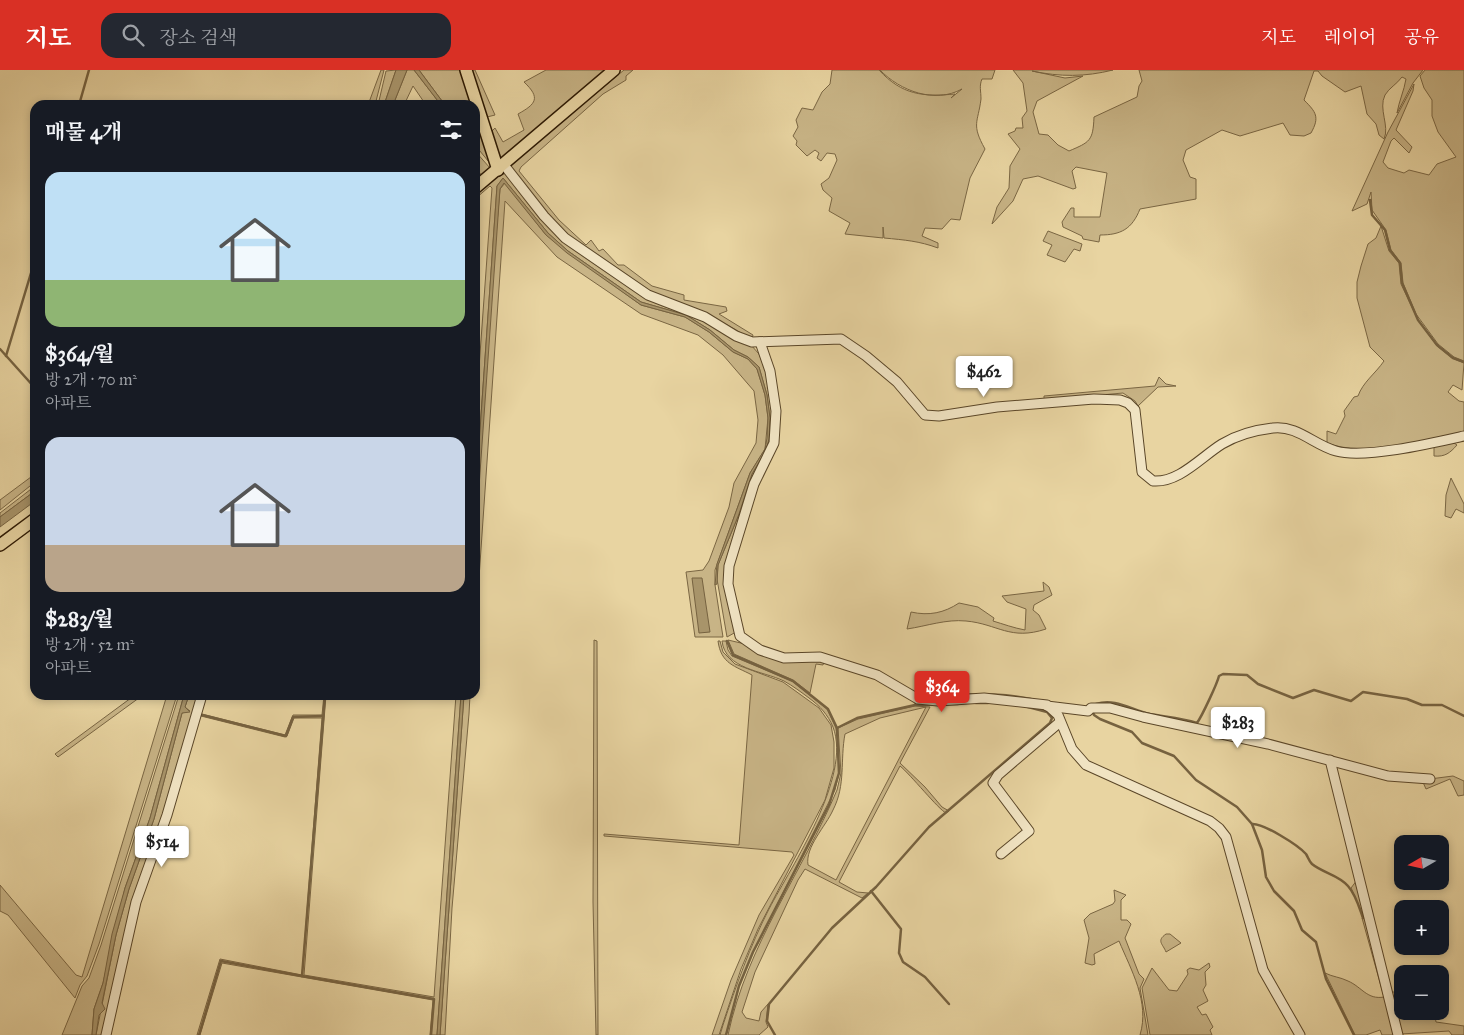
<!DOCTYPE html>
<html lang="ko">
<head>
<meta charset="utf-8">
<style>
	body { margin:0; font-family:"IM FELL Great Primer","Noto Serif KR",serif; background:#242831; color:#f1f3f6; height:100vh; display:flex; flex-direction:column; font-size:19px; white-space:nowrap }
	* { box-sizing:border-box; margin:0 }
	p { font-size:16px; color:#9ea1a6 }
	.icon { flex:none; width:28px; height:28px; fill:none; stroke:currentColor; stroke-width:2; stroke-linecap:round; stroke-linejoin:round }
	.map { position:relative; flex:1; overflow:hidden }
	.drawer { position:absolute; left:30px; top:30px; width:450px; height:600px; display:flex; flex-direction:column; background:#171b24; border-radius:15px; box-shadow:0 2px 8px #0003 }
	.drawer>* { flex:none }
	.needle { width:32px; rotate:261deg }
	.fabs { position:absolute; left:1394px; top:765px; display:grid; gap:10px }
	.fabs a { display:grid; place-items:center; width:55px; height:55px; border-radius:10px; background:#171b24; box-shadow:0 2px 8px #0003; font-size:25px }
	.price { position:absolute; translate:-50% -42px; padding:0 11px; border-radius:5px; background:#fff; color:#222; font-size:16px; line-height:32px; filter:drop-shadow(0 1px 2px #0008) }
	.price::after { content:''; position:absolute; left:50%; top:30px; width:15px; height:11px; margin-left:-8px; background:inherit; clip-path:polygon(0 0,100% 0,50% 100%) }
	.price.current { background:#d93025; color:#fff }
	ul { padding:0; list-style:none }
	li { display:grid; align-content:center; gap:10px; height:265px; padding:0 15px }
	li span { display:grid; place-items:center; height:155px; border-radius:15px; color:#555 }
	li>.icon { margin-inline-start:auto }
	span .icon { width:90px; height:90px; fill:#fffc; stroke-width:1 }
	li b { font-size:21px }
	h2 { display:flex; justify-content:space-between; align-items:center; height:60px; padding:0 15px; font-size:21px }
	header { display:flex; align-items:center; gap:30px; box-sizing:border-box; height:70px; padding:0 25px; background:#d93025; color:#fff }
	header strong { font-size:24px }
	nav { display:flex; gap:28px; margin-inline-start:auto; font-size:18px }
	.search { width:350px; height:45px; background:#242831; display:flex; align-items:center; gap:12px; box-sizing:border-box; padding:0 18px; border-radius:15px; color:#9ea1a6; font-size:19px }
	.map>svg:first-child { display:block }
	.green { fill:#c8b486; stroke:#7a6643; fill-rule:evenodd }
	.water { fill:#a8946a; stroke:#766240 }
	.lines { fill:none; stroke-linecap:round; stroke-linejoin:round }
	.stream { stroke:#766240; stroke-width:2.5 }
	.minor-casing { stroke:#5a4628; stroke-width:11 }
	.major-casing { stroke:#2b1700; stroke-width:14 }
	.minor { stroke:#f0e3c2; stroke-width:9 }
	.major { stroke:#e8d4a1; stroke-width:11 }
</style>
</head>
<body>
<header>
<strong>지도</strong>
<div class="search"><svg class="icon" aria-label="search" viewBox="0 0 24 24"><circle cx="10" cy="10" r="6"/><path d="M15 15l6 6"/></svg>장소 검색</div>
<nav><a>지도</a><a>레이어</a><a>공유</a></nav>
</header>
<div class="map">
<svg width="1464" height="965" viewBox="0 0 1464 965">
	<rect width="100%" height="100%" fill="#e8d4a1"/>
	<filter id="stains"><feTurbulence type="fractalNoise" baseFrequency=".004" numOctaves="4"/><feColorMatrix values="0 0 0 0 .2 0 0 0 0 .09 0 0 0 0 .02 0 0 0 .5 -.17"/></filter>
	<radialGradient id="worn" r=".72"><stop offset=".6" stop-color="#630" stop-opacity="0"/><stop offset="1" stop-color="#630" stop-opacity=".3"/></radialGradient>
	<!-- green -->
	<g class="green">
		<polygon points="381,0 384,0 375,35 368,35"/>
		<polygon points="396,0 384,35 378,35 386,1"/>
		<polygon points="407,0 414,0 441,35 426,35 413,16 404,35 393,35"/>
		<polygon points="419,0 463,0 495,96 483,107 475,97 475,81 490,98 493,97 475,75 475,35 445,35"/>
		<polygon points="470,0 475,0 495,45 487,47"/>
		<path d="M546,0H609L504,88H501L491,62L495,58L503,72L524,60L518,44C536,34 541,28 524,12Z"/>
		<polygon points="624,0 633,0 626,6 626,10 603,24 521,97 519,101 559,150 586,175 591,170 599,181 603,179 618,195 624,195 652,216 684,225 684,230 726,237 727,241 719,244 753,265 752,269 704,242 644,219 573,169 551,147 512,100 511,94"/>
		<path d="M832,0H879C902,25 923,27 955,24L951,28L962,19C935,34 900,21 880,0H995L992,9H982C979,16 981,21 981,29C978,53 971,54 985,79L970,108L960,150L951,149L942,159L925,158L922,166L938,173V178C919,171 905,170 884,168L883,157V168L845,164L850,153L829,141L832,128L823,120L821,114L829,108L837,90L835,84L827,83L821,91L817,88L819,83L815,80L807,86L796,75L797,71L793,66L798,57L796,50L802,38L813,40L822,22L830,14Z"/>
		<path d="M1013,0H1113C1085,7 1060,7 1032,1L1065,8L1083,6L1037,31L1033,42L1039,64L1048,65L1058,75L1069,81C1090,72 1093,71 1094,47L1137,27L1139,16L1142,11L1139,0H1423L1413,13L1397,43C1399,31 1404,21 1406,9L1402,7C1397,14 1389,18 1385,25C1378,39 1390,56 1384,69L1379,65L1376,54L1367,44L1361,16L1345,22L1322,6L1318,1H1314L1304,30C1316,42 1320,47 1311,63L1304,66L1290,65L1283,53L1240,66L1222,60L1186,80L1183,90L1190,107L1196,109V129L1140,139C1132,159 1121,165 1100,165L1099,172L1083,169L1082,166L1063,157L1062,152L1071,138H1074V147H1100L1107,103L1076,97L1072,101L1076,118L1073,119L1038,106L1023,109L1013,131L992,154L997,137L1009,118L1010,96L1020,79L1008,64L1015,61L1016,58H1023L1022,48L1027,41L1023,13Z"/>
		<polygon points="1425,0 1464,0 1464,291 1454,287 1438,274 1416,244 1403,213 1401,193 1391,180 1386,160 1372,140 1371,122 1367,134 1352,141 1388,62 1414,14 1413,21 1396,60 1412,77 1409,83 1394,68 1391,71 1383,92 1388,98 1404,103 1409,100 1429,105 1437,94 1456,87 1438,62 1432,46 1432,30 1424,18 1420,6"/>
		<polygon points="506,103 543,147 616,206 696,243 751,275 759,284 767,304 773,332 772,373 725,502 736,562 727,567 717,509 718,495 739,444 752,404 766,380 770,348 767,325 759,297 748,287 734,280 710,260 686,245 641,232 568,181 548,163 503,108 497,116 475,432 475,353 492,118 490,116 475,129 475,123 496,107"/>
		<path d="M505,113L546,165L602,207L641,235L685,247L709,262L733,282L748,289L757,299L765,325L768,348L765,379L750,403L715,500V515L723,567H695L686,502L703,500L709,491L729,437L734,413L756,373L758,350L754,321L723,285L698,265L641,244L557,187L505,131L475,566C475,417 487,267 500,119Z"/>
		<path d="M1381,156L1389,181L1399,193L1401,214L1418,250L1437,276L1452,288L1464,293L1462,320L1453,315L1448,322L1459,331L1464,332V362C1424,369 1365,388 1327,373V361L1336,364L1345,346L1344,341L1354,327L1358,326C1363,312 1375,304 1384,291L1370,277L1357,228V212L1361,196L1368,174L1376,168Z"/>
		<polygon points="1048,161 1082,174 1080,181 1074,179 1065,192 1047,185 1052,175 1043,171"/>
		<polygon points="1159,307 1166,314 1176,316 1158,317 1138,336 1135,331 1123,323 1044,330 1044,326 1155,316"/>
		<path d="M1451,371L1457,375C1450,383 1445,387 1434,386V374Z"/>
		<polygon points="35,404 35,412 0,440 0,430"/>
		<polygon points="1451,408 1464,434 1464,443 1456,439 1451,448 1445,446 1446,425"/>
		<polygon points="35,416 35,421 0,447 0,443"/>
		<path d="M1043,512L1049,517L1052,525L1034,535L1033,540L1039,545L1046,559C1010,571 998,554 966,551C946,549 927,556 907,559L911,542C929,546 944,543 959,533L978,537L994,548L993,551C1003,554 1014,558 1025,560L1026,539L1007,532L1002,526L1044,521Z"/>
		<polygon points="594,570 597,571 598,965 596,965 593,832"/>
		<polygon points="728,570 745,574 756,581 824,592 823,595 816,594 810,623 793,610 734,584"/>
		<path d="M718,571H720L723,582L735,594L783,612L819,638L831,655L834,672V698L825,730L758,859L741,899L719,965H712L731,910L759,845L794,785L792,782L604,766V764L739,775L752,605C735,596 721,594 718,571Z"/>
		<path d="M722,571H726L728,580L732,586L792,611L827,639L836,658L838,671L839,703L835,720L753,882L739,915L726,965H720L723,955C736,916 750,876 769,839C792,795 852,707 833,657C828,645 820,636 809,628C801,622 793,616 784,611C763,601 725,599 722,571Z"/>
		<polygon points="135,625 143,625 58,687 55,684"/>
		<polygon points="167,625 177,625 99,874 87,906 80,915 75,928 8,845 0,841 0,815 76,905 82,907"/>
		<polygon points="179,625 184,625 150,748 125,818 103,913 94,939 92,965 62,965 82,916 89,908 101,875"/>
		<polygon points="189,625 199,625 103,965 96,965 116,865 129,819 154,749 182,643 190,641 185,637"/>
		<polygon points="324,625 326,625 304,905 434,927 456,625 461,625 437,965 430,965 433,930 222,893 200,965 197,965 220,889 302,905 322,648 294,648 287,666 285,667 197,645 198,643 285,665 293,645 322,645"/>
		<polygon points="464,625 470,625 469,644 452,838 445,965 440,965"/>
		<path d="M915,636L930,637L900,693L925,717L942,737L949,741L946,743C939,740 910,704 900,696L839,812L857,822L868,823L862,828L805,799L798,810L755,902L742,942L746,948L759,951L761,942L768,934L766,952L768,957L759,965H728C747,875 802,803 837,720L841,703L838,658L858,649ZM926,637L836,810L808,795C805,777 826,756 833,740C846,715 840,690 845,664L880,648Z"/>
		<polygon points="1453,706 1464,711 1464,725 1458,726 1450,709 1426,719 1422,710"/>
		<path d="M1357,810L1396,965H1382L1380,960L1366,965H1355L1325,903C1333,907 1340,907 1348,911C1362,917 1367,930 1384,927L1362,848L1364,847L1351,818Z"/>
		<path d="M1114,820L1126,825L1121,830V850H1127L1131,854L1125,868L1139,904L1144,909L1140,918L1148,965H1140C1150,932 1131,900 1119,871L1094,884L1095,894L1092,895L1085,893L1089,868L1084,850L1090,844L1113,834L1115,831Z"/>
		<path d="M1166,864H1170L1181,873L1166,882C1163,874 1156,871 1166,864Z"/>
		<polygon points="1209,893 1210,897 1205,902 1206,915 1203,920 1208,931 1197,937 1202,945 1206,944 1213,957 1210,960 1212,965 1150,965 1142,918 1152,898 1169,920 1177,921 1188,904 1187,900 1190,898 1199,900"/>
		<polygon points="1390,922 1402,922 1402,941 1434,941 1436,952 1464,956 1464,965 1452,965 1449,961 1401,964"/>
	</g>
	<!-- water -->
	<g class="water">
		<polygon points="396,0 407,0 393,35 384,35"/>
		<polygon points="414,0 419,0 445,35 441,35"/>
		<polygon points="503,108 548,163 568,181 641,232 686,245 710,260 734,280 748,287 759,297 767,325 770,348 769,369 766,380 752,404 739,444 718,495 717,514 715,515 717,494 750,403 765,379 767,368 768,348 765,325 757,299 748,289 733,282 709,262 685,247 641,235 567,183 546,165 504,113 500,119 475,474 475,432 497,116"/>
		<polygon points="35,421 35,431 0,457 0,447"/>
		<polygon points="692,508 702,508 710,562 699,563"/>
		<polygon points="184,625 189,625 185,637 190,642 182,643 154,749 129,819 116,865 102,933 105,939 99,945 96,965 92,965 94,939 103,913 112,864 125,818 150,748"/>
		<polygon points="461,625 464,625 442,937 440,965 437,965"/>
	</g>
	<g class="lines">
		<!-- stream -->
		<g class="stream">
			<polyline points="79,35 89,0"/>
			<polyline points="1370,130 1372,145 1385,160 1390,180 1400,193 1402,213 1418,250 1437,275 1453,288 1464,292"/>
			<polyline points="33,197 35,190"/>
			<polyline points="0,279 35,318"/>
			<polyline points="6,286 31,203"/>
			<path d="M922,625C959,626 994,621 1031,629"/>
			<polyline points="976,633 988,633"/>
			<path d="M1096,634C1116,628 1131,640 1150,644C1166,647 1181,648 1197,653C1202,646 1217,614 1219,606L1223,604L1247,605L1258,614L1293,628L1314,620L1351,631L1363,622L1407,629L1422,635H1442L1464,646"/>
			<polyline points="916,635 958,634"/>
			<polyline points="1092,640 1094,645 1100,649 1132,662 1142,673 1174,686 1196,710 1237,737 1252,754 1262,780 1266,807 1274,821 1294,841 1302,860 1316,872 1326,909 1354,965"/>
			<polyline points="198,644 286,666 293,647 323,646"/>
			<polyline points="837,658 857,648 915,635 917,631"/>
			<path d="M1252,754C1263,753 1298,775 1306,784C1308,787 1309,791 1312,794C1323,803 1339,805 1348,816C1356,825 1359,837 1363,848"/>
			<polyline points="871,821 901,859 899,883 903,892 925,907 949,934"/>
			<polyline points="302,906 434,929 431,965"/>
			<polyline points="199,965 221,891 302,906 325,625"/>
			<polyline points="726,965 739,916 753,882 829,735 839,703 837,658 828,639 793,611 733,585 727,571"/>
			<polyline points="775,965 767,951 769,934 832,858 876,817 929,757 1050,653 1052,648 1047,642 1028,637"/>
		</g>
		<defs>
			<g id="minor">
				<path d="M504,95L544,146L565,168L648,225L705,247L736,266L752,272L841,269L866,286L897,312L925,345L939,346L997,337L1094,329L1120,330L1128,333L1135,340L1142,402L1153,411C1179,413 1201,387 1222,374C1237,365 1255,360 1273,358C1297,355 1314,375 1336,381C1365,389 1433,373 1464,366"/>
				<polyline points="760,272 770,301 776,341 774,373 754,414 729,496 728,514 740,566 760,580 784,588 820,587 877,605 918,629 938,631 984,628 1047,635 1058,645 1072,679 1086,695 1210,751 1219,758 1226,767 1263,900 1300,965"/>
				<polyline points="1047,636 1088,641 1091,638 1110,638 1143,647 1268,674 1388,706 1430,709"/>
				<polyline points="1330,690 1398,965"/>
				<polyline points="1001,784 1029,761 993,713 998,705 1060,652"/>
				<polyline points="106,965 136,832 167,745 202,625"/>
			</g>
			<g id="major">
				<polyline points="466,0 498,100"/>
				<polyline points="475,118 614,0"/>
				<polyline points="0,475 35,449"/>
			</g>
		</defs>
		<!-- minor casing -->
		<use href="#minor" class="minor-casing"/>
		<!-- major casing -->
		<use href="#major" class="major-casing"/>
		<!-- minor -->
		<use href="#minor" class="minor"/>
		<!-- major -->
		<use href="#major" class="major"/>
	</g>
	<rect width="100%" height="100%" filter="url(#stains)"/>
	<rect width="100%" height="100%" fill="url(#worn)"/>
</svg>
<div class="fabs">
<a><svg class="needle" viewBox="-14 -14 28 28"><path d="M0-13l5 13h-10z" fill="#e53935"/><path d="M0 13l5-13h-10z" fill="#9ea1a6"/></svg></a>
<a>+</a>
<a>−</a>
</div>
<b class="price" style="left:984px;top:328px">$462</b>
<b class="price current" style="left:942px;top:643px">$364</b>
<b class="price" style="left:1238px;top:679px">$283</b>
<b class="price" style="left:162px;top:798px">$514</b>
<section class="drawer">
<h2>매물 4개<svg class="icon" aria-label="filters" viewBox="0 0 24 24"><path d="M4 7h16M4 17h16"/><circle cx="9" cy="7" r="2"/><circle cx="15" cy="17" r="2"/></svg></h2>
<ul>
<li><span style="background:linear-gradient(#bfe0f5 70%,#8fb573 0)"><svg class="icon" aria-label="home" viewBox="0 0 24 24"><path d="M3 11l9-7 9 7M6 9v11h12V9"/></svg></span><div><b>$364/월</b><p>방 2개 · 70 m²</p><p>아파트</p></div></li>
<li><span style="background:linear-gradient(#c9d6e8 70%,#b9a48a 0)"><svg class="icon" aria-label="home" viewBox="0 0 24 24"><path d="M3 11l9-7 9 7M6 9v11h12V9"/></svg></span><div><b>$283/월</b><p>방 2개 · 52 m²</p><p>아파트</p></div></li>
</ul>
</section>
</div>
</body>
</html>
